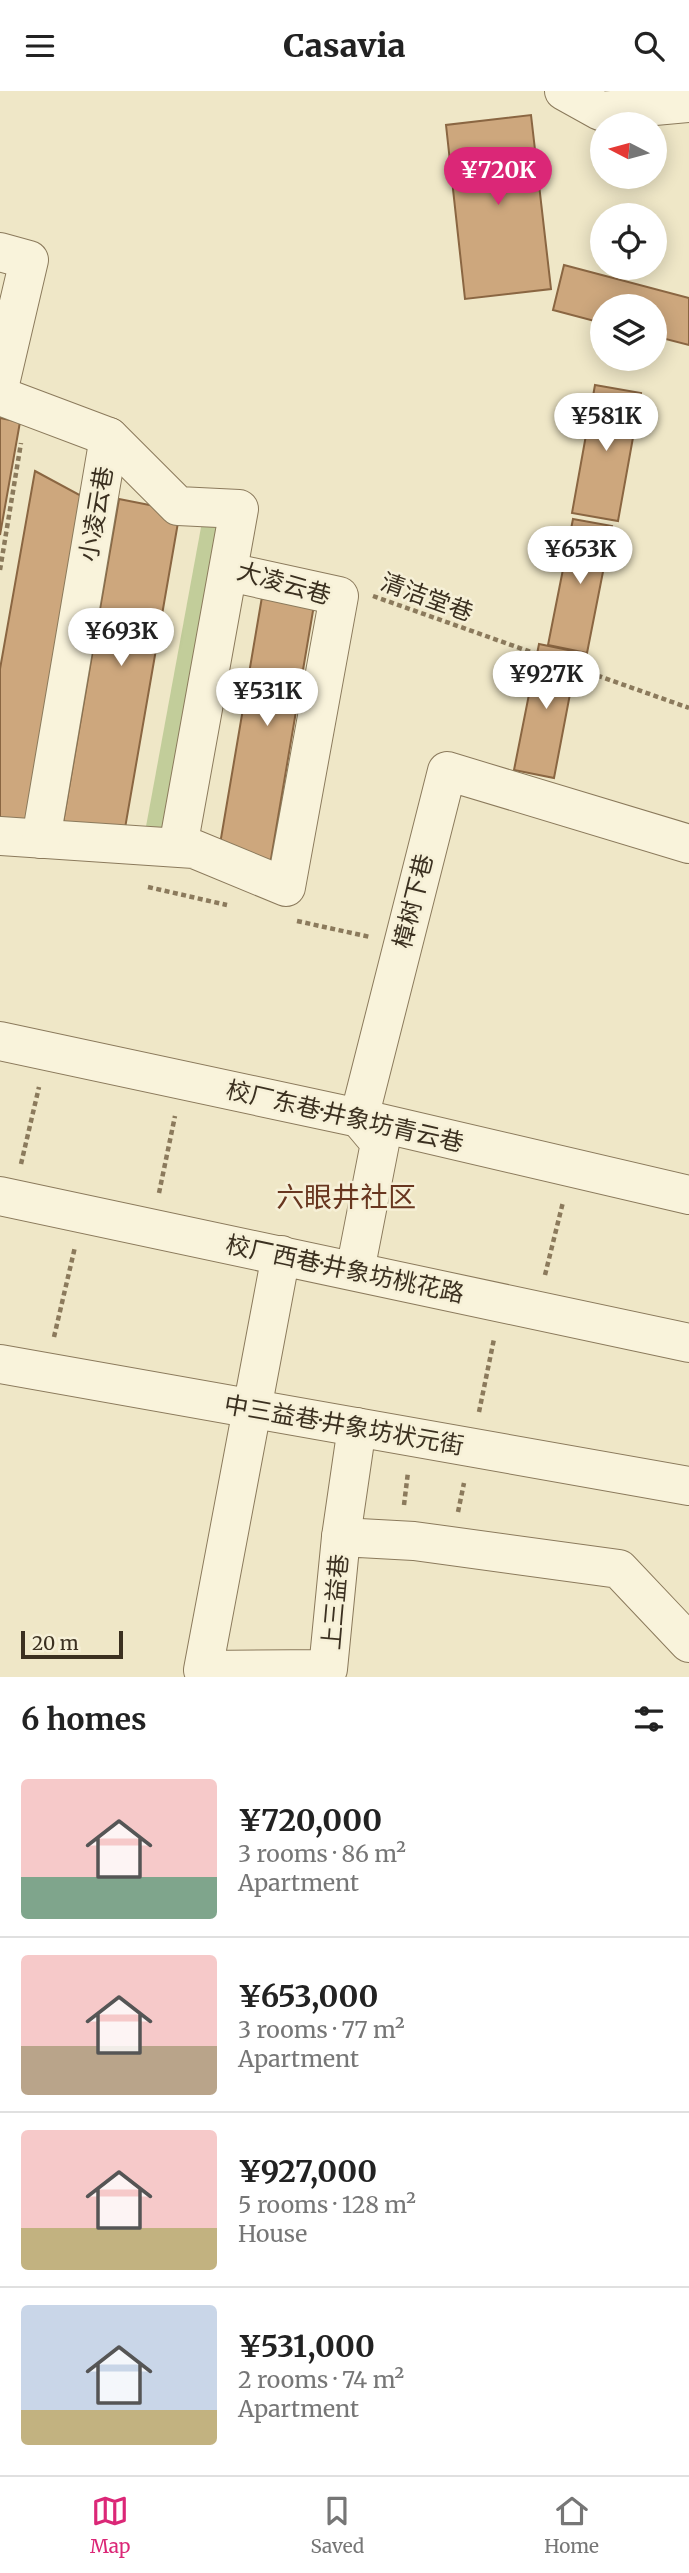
<!DOCTYPE html>
<html lang="en">
<head>
<meta charset="utf-8">
<style>
	body { margin:0; font-family:Merriweather,"Noto Sans SC",serif; background:#f6f6f6; color:#222; height:100vh; display:flex; flex-direction:column; font-size:26px; white-space:nowrap }
	* { box-sizing:border-box; margin:0 }
	p { font-size:23px; color:#767676 }
	.icon { flex:none; width:38px; height:38px; fill:none; stroke:currentColor; stroke-width:2; stroke-linecap:round; stroke-linejoin:round }
	.map { position:relative; height:1586px; overflow:hidden }
	.panel { display:flex; flex-direction:column; background:#fff; flex:1 }
	.panel>* { flex:none }
	.needle { width:46px; rotate:276deg }
	.tools { position:absolute; left:590px; top:21px; display:grid; gap:14px }
	.tools a { display:grid; place-items:center; width:77px; height:77px; border-radius:50%; background:#fff; box-shadow:0 4px 18px #0003; font-size:35px }
	.scale { position:absolute; left:21px; bottom:18px; width:102px; box-sizing:border-box; padding-left:7px; border:4px solid #3b3020; border-top:0; font-size:19px; line-height:24px; white-space:nowrap; color:#3b3020; -webkit-text-stroke:5px #f6f0d7; paint-order:stroke }
	.price { position:absolute; translate:-50% -60px; padding:0 16px; border-radius:24px; background:#fff; color:#222; font-size:23px; line-height:46px; filter:drop-shadow(0 2px 4px #0008) }
	.price::after { content:''; position:absolute; left:50%; top:42px; width:21px; height:16px; margin-left:-10px; background:inherit; clip-path:polygon(0 0,100% 0,50% 100%) }
	.price.current { background:#db2777; color:#fff }
	ul { padding:0; list-style:none }
	li { display:flex; align-items:center; gap:21px; height:175px; padding:0 21px }
	li+li { border-top:2px solid #e0e0e0 }
	li span { display:grid; place-items:center; flex:none; width:196px; height:140px; border-radius:7px; color:#555 }
	li>.icon { margin-inline-start:auto }
	span .icon { width:84px; height:84px; fill:#fffc; stroke-width:1 }
	li b { font-size:30px }
	h2 { display:flex; justify-content:space-between; align-items:center; height:84px; padding:0 21px; font-size:30px }
	header { display:flex; justify-content:space-between; align-items:center; height:91px; padding:0 21px; background:#fff; font-size:32px; font-weight:800 }
	.tabs { display:flex; justify-content:space-around; align-items:center; height:98px; border-top:2px solid #e0e0e0; background:#fff; font-size:19px; color:#767676 }
	.tabs a { display:grid; justify-items:center; gap:4px }
	.tabs .current { color:#db2777 }
	.map>svg:first-child { display:block }
	.green { fill:#c2cd9a }
	.building { fill:#cda77d; stroke:#8a6642; stroke-width:2 }
	.lines { fill:none; stroke-linecap:round; stroke-linejoin:round }
	.minor-casing { stroke:#8b7a5c; stroke-width:40 }
	.path { stroke:#8b7a5c; stroke-width:4.5; stroke-dasharray:5 3.5; stroke-linecap:butt }
	.minor { stroke:#f9f3db; stroke-width:38 }
	.labels { text-anchor:middle; dominant-baseline:central; stroke-width:5; stroke-linejoin:round; paint-order:stroke }
	.street-label { font-size:24px; fill:#3b3020; stroke:#f6f0d7 }
	.quarter-label { font-size:28px; fill:#68361f; stroke:#f6f0d7 }
</style>
</head>
<body>
<header><svg class="icon" aria-label="menu" viewBox="0 0 24 24"><path d="M4 6h16M4 12h16M4 18h16"/></svg>Casavia<svg class="icon" aria-label="search" viewBox="0 0 24 24"><circle cx="10" cy="10" r="6"/><path d="M15 15l6 6"/></svg></header>
<div class="map">
<svg width="689" height="1586" viewBox="0 0 689 1586">
	<rect width="100%" height="100%" fill="#efe7c7"/>
	<!-- green -->
	<polygon class="green" points="204,420 228,425 169,745 145,741"/>
	<!-- building -->
	<g class="building">
		<polygon points="531,24 551,198 465,208 446,34"/>
		<polygon points="564,174 689,207 689,254 654,245 654,215 602,215 602,232 553,219"/>
		<polygon points="595,294 641,302 618,430 572,422"/>
		<polygon points="0,327 20,331 0,444"/>
		<polygon points="35,380 87,408 29,733 0,729 0,578"/>
		<polygon points="119,408 180,420 124,743 62,738"/>
		<polygon points="573,428 612,435 587,562 548,554"/>
		<polygon points="263,500 315,508 270,774 218,765"/>
		<polygon points="539,553 578,561 554,687 514,679"/>
	</g>
	<g class="lines">
		<defs>
			<g id="minor">
				<polyline points="564,0 600,20 689,12"/>
				<polyline points="0,161 29,169 0,293"/>
				<polyline points="0,305 109,346 178,415 239,418 178,756"/>
				<polyline points="0,745 194,758 286,796 339,505 229,481"/>
				<polyline points="41,748 109,346"/>
				<polyline points="0,950 359,1027 689,1104"/>
				<polyline points="0,1105 689,1252"/>
				<polyline points="281,1164 203,1579 328,1578 341,1446 414,1450 619,1478 689,1552"/>
				<polyline points="355,1180 380,1052 359,1027 447,680 689,753"/>
				<polyline points="0,1273 689,1395"/>
				<polyline points="341,1446 357,1336"/>
			</g>
		</defs>
		<!-- minor casing -->
		<use href="#minor" class="minor-casing"/>
		<!-- path -->
		<g class="path">
			<polyline points="0,479 21,352"/>
			<polyline points="373,505 689,617"/>
			<polyline points="148,796 227,814"/>
			<polyline points="297,830 370,846"/>
			<polyline points="21,1073 39,996"/>
			<polyline points="159,1102 175,1025"/>
			<polyline points="545,1184 563,1111"/>
			<polyline points="54,1246 75,1156"/>
			<polyline points="479,1321 494,1248"/>
			<polyline points="404,1414 408,1381"/>
			<polyline points="458,1421 464,1392"/>
		</g>
		<!-- minor -->
		<use href="#minor" class="minor"/>
	</g>
	<g class="labels">
		<!-- street labels -->
		<g class="street-label">
			<text transform="translate(96 423) rotate(-80)">小凌云巷</text>
			<text transform="translate(284 492) rotate(16)">大凌云巷</text>
			<text transform="translate(427 506) rotate(20)">清洁堂巷</text>
			<text transform="translate(413 810) rotate(-76)">樟树下巷</text>
			<text transform="translate(345 1025) rotate(13)">校厂东巷·井象坊青云巷</text>
			<text transform="translate(345 1178) rotate(12)">校厂西巷·井象坊桃花路</text>
			<text transform="translate(344 1334) rotate(10)">中三益巷·井象坊状元街</text>
			<text transform="translate(335 1511) rotate(-85)">上三益巷</text>
		</g>
		<!-- quarter labels -->
		<g class="quarter-label">
			<text x="346" y="1106">六眼井社区</text>
		</g>
	</g>
</svg>
<div class="tools">
<a><svg class="needle" viewBox="-14 -14 28 28"><path d="M0-13l5 13h-10z" fill="#e53935"/><path d="M0 13l5-13h-10z" fill="#767676"/></svg></a>
<a><svg class="icon" aria-label="locate" viewBox="0 0 24 24"><circle cx="12" cy="12" r="6"/><path d="M12 2v4M12 18v4M2 12h4M18 12h4"/></svg></a>
<a><svg class="icon" aria-label="layers" viewBox="0 0 24 24"><path d="M12 4l9 5-9 5-9-5zM3 14l9 5 9-5"/></svg></a>
</div>
<div class="scale">20 m</div>
<b class="price current" style="left:498px;top:116px">¥720K</b>
<b class="price" style="left:606px;top:362px">¥581K</b>
<b class="price" style="left:580px;top:495px">¥653K</b>
<b class="price" style="left:121px;top:577px">¥693K</b>
<b class="price" style="left:546px;top:620px">¥927K</b>
<b class="price" style="left:267px;top:637px">¥531K</b>
</div>
<section class="panel">
<h2>6 homes<svg class="icon" aria-label="filters" viewBox="0 0 24 24"><path d="M4 7h16M4 17h16"/><circle cx="9" cy="7" r="2"/><circle cx="15" cy="17" r="2"/></svg></h2>
<ul>
<li><span style="background:linear-gradient(#f6c9c9 70%,#7fa58c 0)"><svg class="icon" aria-label="home" viewBox="0 0 24 24"><path d="M3 11l9-7 9 7M6 9v11h12V9"/></svg></span><div><b>¥720,000</b><p>3 rooms · 86 m²</p><p>Apartment</p></div></li>
<li><span style="background:linear-gradient(#f6c9c9 65%,#b9a48a 0)"><svg class="icon" aria-label="home" viewBox="0 0 24 24"><path d="M3 11l9-7 9 7M6 9v11h12V9"/></svg></span><div><b>¥653,000</b><p>3 rooms · 77 m²</p><p>Apartment</p></div></li>
<li><span style="background:linear-gradient(#f6c9c9 70%,#c2b280 0)"><svg class="icon" aria-label="home" viewBox="0 0 24 24"><path d="M3 11l9-7 9 7M6 9v11h12V9"/></svg></span><div><b>¥927,000</b><p>5 rooms · 128 m²</p><p>House</p></div></li>
<li><span style="background:linear-gradient(#c9d6e8 75%,#c2b280 0)"><svg class="icon" aria-label="home" viewBox="0 0 24 24"><path d="M3 11l9-7 9 7M6 9v11h12V9"/></svg></span><div><b>¥531,000</b><p>2 rooms · 74 m²</p><p>Apartment</p></div></li>
</ul>
</section>
<nav class="tabs">
<a class="current"><svg class="icon" aria-label="map" viewBox="0 0 24 24"><path d="M3 6l6-2 6 2 6-2v14l-6 2-6-2-6 2zM9 4v14M15 6v14"/></svg>Map</a>
<a><svg class="icon" aria-label="saved" viewBox="0 0 24 24"><path d="M7 4h10v16l-5-4-5 4z"/></svg>Saved</a>
<a><svg class="icon" aria-label="home" viewBox="0 0 24 24"><path d="M3 11l9-7 9 7M6 9v11h12V9"/></svg>Home</a>
</nav>
</body>
</html>
